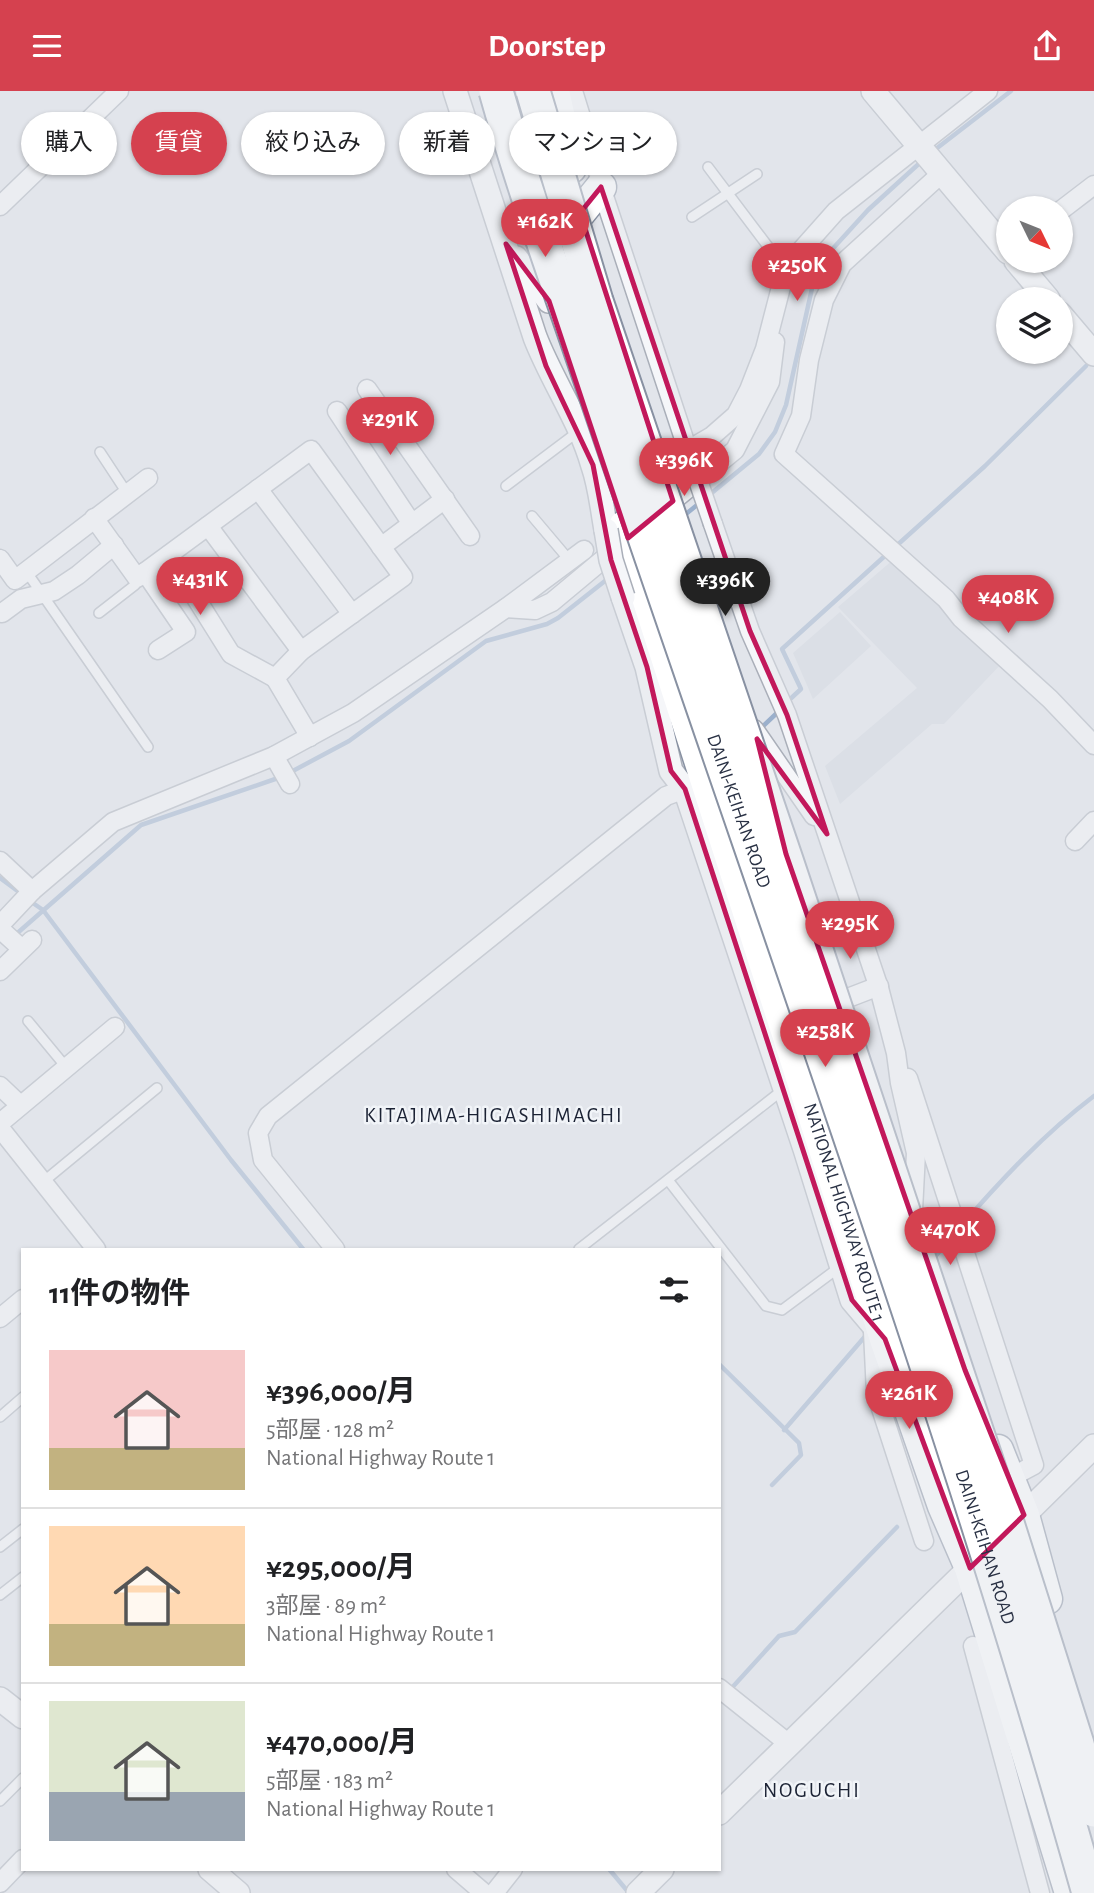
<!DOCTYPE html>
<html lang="ja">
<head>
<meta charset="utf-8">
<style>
	body { margin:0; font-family:"Alegreya Sans","Noto Sans JP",sans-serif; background:#f6f6f6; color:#202124; height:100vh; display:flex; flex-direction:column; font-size:26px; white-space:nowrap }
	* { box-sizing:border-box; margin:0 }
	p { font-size:23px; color:#757577 }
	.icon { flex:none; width:38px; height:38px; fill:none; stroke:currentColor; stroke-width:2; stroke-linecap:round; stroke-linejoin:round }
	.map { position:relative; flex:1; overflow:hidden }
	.sheet { position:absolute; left:21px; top:1157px; width:700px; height:623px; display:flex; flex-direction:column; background:#fff; border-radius:0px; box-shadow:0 2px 5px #0004 }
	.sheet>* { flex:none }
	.banner { position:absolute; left:21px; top:21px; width:700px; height:63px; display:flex; gap:14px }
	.needle { width:46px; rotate:133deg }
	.fabs { position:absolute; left:996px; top:105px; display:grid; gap:14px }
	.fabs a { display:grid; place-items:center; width:77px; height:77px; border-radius:50%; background:#fff; box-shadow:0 2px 5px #0004; font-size:35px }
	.price { position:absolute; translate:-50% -60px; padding:0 16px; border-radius:24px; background:#d5414f; color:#fff; font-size:23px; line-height:46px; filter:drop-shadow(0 2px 4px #0008) }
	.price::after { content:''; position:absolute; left:50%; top:42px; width:21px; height:16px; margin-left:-10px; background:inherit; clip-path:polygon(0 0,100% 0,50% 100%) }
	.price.selected { background:#222; color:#fff }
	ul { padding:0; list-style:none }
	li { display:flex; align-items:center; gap:21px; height:175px; padding:0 28px }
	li+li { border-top:2px solid #e0e0e0 }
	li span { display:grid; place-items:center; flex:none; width:196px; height:140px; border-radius:0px; color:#555 }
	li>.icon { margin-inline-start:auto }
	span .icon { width:84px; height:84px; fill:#fffc; stroke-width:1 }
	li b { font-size:30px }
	h2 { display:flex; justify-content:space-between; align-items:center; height:84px; padding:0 28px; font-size:30px }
	.pill { padding:0 24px; border-radius:32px; background:#fff; box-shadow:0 2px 5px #0004; font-size:24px; line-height:63px }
	.pill.selected { background:#d5414f; color:#fff }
	header { display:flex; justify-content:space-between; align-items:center; height:91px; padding:0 28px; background:#d5414f; color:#fff; font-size:32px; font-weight:600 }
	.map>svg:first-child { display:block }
	.built { fill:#d3d7e0 }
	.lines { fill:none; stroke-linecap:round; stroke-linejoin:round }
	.stream { stroke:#9bb0cc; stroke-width:4.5 }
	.service-casing { stroke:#aaafb9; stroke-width:12 }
	.minor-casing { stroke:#aaafb9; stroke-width:21 }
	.tertiary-casing { stroke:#aaafb9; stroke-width:26 }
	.trunk-casing { stroke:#8891a2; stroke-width:33 }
	.service { stroke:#f5f6f9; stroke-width:9 }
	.minor { stroke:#f5f6f9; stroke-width:18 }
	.tertiary { stroke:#f5f6f9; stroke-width:23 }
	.trunk { stroke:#fff; stroke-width:30 }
	.minor-bridge-casing { stroke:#aaafb9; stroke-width:21; stroke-linecap:butt }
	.tertiary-bridge-casing { stroke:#aaafb9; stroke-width:26; stroke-linecap:butt }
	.motorway-bridge-casing { stroke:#8891a2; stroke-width:37; stroke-linecap:butt }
	.minor-bridge { stroke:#f5f6f9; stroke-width:18 }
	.tertiary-bridge { stroke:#f5f6f9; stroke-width:23 }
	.motorway-bridge { stroke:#fff; stroke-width:33 }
	.marked { fill:none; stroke:#c2185b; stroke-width:5; stroke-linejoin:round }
	.labels { text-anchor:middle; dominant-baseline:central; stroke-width:5; stroke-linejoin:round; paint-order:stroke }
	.street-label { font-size:19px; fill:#293144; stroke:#f1f4f8 }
	.neighbourhood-label { font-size:21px; letter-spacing:2px; fill:#1b2234; stroke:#f1f4f8 }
</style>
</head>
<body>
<header><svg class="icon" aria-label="menu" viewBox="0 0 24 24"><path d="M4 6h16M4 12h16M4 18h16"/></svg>Doorstep<svg class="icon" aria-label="share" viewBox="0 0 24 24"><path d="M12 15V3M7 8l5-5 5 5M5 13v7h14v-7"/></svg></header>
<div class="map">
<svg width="1094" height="1802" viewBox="0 0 1094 1802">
	<rect width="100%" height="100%" fill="#e2e5eb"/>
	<!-- built -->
	<g class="built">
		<polygon points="894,468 1003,571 944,633 932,633 840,713 825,675 917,597 838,516"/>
		<polygon points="840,521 871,555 813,608 793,562"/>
	</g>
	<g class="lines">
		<!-- stream -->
		<g class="stream">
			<polyline points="932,61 1011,0"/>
			<polyline points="708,405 759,363 775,341 786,314 817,175 868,119 923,69"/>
			<polyline points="681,427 702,410"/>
			<polyline points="894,457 985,375 1086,275"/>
			<polyline points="787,611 801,598 782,558 887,463"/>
			<polyline points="760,638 779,620"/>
			<polyline points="289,682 349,650 486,550 547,533 558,527 610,486"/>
			<polyline points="0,787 23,804"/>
			<polyline points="30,810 43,819 231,1069 303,1158"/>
			<polyline points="14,845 141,734 281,686"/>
			<path d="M961,1135C1002,1088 1044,1043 1094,1005"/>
			<polyline points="934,1167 953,1144"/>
			<polyline points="719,1273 799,1352 801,1364 772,1394"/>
			<polyline points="784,1339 868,1242"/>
			<polyline points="729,1600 779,1545 795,1541 897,1436"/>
			<polyline points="609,1778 629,1802"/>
		</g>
		<defs>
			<g id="service">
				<polyline points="708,76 788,182 831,195"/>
				<polyline points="692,126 757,83"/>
				<polyline points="100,361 127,402"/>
				<polyline points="506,395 571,346 581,343"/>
				<polyline points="532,425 570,470"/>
				<polyline points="26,480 148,656"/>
				<polyline points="99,522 135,494 137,487"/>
				<polyline points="28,930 66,976"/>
				<polyline points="668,1089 766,1215 782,1219 841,1175"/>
				<polyline points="43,1091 157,997"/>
				<polyline points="579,1158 784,998"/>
				<polyline points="0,1326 23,1306"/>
				<polyline points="0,1456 23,1438"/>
				<polyline points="0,1504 23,1486"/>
				<polyline points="0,1710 23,1687"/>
			</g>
			<g id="minor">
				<polyline points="573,0 598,81 601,96 691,369"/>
				<polyline points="942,82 842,173 824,209 809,269 801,325 784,363 946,508 961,527 1050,608 1094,654"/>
				<polyline points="0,115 119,0"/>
				<polyline points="1060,120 1094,94"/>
				<polyline points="367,298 470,445"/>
				<polyline points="337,320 412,433"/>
				<polyline points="688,359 712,345 736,324 749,299 765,258 781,196 796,165 836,120 988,0"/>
				<polyline points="258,398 352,523"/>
				<polyline points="663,418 735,359 770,291 775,251"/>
				<polyline points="94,427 137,487 311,359 403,486 301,560 275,587 310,646"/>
				<polyline points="713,433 750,540 787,624 879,897 896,962 900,992 916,1062 913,1119"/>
				<polyline points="208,435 301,560"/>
				<polyline points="381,456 445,408"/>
				<polyline points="169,464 231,563 275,587"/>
				<polyline points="0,468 15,489 148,387"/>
				<polyline points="145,481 186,541 158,559"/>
				<polyline points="506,517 535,519 552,511 618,456"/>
				<polyline points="2,522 21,508 54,500 78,484 114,454"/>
				<polyline points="754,638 814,725"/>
				<polyline points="274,665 290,693"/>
				<polyline points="1075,750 1094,730"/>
				<polyline points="0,770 32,800"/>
				<polyline points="0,834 32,800 113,731 274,665 353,622 506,517 584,459"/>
				<polyline points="0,838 22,858"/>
				<polyline points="0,880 32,849"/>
				<polyline points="827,915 879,895"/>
				<polyline points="908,987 1034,1374 1019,1382"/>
				<polyline points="0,995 20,1014"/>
				<polyline points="0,1032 115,936"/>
				<polyline points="0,1037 96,1158"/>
				<polyline points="335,1158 263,1069 258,1042 268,1025 666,705 685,698"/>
				<polyline points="0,1227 23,1208"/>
				<polyline points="873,1241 876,1302 924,1450"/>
				<polyline points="973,1555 1040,1802"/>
				<polyline points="719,1597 789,1653"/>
				<polyline points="456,1778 484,1802"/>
				<polyline points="0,1792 23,1768"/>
				<polyline points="494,1802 513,1778"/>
			</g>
			<g id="tertiary">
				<path d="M455,0L535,246C552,290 580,329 593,375C600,395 602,417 606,439"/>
				<polyline points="873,0 1008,161"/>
				<polyline points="516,167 549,210"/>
				<polyline points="1016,170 1048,208"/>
				<polyline points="1060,223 1094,263"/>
				<polyline points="623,506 647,576 671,680 685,698 805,1058 852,1209 880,1242"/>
				<polyline points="1014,1434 1094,1355"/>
				<polyline points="0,1608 23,1626"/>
				<polyline points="719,1722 980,1467"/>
				<polyline points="210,1778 238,1802"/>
				<polyline points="638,1802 662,1778"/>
			</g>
			<g id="trunk">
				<polyline points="554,0 571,77"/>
				<polyline points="580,122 601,96"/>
				<path id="s1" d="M624,435L885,1248L943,1415L970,1477L1070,1802"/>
				<polyline points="998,1359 1024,1424 1047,1508"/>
			</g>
		</defs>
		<!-- service casing -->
		<use href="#service" class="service-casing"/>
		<!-- minor casing -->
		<use href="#minor" class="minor-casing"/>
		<!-- tertiary casing -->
		<use href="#tertiary" class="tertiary-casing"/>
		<!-- trunk casing -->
		<use href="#trunk" class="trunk-casing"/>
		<!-- service -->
		<use href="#service" class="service"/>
		<!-- minor -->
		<use href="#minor" class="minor"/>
		<!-- tertiary -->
		<use href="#tertiary" class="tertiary"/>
		<!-- trunk -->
		<use href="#trunk" class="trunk"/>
		<defs>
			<polyline id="minor-bridge" points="691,369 713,433"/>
			<polyline id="tertiary-bridge" points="606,439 611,469 623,506"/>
			<g id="motorway-bridge">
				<path id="s2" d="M496,0C521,89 552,176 582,263C617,365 652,467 687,569C827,978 972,1386 1089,1802"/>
				<polyline points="533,0 596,210 786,769 1006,1429 1077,1653 1094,1719"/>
			</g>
		</defs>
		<!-- minor-bridge casing -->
		<use href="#minor-bridge" class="minor-bridge-casing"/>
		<!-- tertiary-bridge casing -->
		<use href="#tertiary-bridge" class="tertiary-bridge-casing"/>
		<!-- motorway-bridge casing -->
		<use href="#motorway-bridge" class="motorway-bridge-casing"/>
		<!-- minor-bridge -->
		<use href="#minor-bridge" class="minor-bridge"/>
		<!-- tertiary-bridge -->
		<use href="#tertiary-bridge" class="tertiary-bridge"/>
		<!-- motorway-bridge -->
		<use href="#motorway-bridge" class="motorway-bridge"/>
	</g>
	<!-- marked area -->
	<path d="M0 0H1094V1802H0ZM601,96L750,540L787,624L827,743L757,648L786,763L965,1279L1024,1424L970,1477L885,1248L852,1209L685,698L671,680L647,576L611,469L593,374L546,275L506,153L549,210L628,447L673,410L580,122Z" fill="#e2e5eb" fill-opacity=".55" fill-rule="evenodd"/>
	<path class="marked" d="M601,96L750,540L787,624L827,743L757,648L786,763L965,1279L1024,1424L970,1477L885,1248L852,1209L685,698L671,680L647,576L611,469L593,374L546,275L506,153L549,210L628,447L673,410L580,122Z"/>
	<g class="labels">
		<!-- street labels -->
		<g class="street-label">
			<text stroke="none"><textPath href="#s2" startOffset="760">DAINI-KEIHAN ROAD</textPath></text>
			<text stroke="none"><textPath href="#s1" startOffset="721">NATIONAL HIGHWAY ROUTE 1</textPath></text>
			<text stroke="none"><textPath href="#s2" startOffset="1536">DAINI-KEIHAN ROAD</textPath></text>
		</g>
		<!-- neighbourhood labels -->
		<g class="neighbourhood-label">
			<text x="494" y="1024">KITAJIMA-HIGASHIMACHI</text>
			<text x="812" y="1699">NOGUCHI</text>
		</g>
	</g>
</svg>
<div class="fabs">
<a><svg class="needle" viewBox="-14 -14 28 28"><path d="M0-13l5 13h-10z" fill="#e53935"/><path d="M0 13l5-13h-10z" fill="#757577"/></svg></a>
<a><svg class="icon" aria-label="layers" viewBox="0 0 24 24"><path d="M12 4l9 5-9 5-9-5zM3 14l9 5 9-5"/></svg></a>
</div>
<b class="price" style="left:545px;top:168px">¥162K</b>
<b class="price" style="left:797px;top:212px">¥250K</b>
<b class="price" style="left:390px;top:366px">¥291K</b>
<b class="price" style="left:684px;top:407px">¥396K</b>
<b class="price" style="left:200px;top:526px">¥431K</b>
<b class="price selected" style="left:725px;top:527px">¥396K</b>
<b class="price" style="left:1008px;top:544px">¥408K</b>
<b class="price" style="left:850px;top:870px">¥295K</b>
<b class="price" style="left:825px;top:978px">¥258K</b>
<b class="price" style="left:950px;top:1176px">¥470K</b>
<b class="price" style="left:909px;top:1340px">¥261K</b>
<div class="banner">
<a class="pill">購入</a>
<a class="pill selected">賃貸</a>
<a class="pill">絞り込み</a>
<a class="pill">新着</a>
<a class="pill">マンション</a>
</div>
<section class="sheet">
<h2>11件の物件<svg class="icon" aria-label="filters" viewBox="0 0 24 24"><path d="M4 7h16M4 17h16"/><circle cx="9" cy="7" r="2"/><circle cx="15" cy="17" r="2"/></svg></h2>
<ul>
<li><span style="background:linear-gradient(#f6c9c9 70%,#c2b280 0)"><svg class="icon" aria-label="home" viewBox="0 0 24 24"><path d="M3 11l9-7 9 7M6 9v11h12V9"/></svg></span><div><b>¥396,000/月</b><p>5部屋 · 128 m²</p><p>National Highway Route 1</p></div></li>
<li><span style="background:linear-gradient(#ffd9b3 70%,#c2b280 0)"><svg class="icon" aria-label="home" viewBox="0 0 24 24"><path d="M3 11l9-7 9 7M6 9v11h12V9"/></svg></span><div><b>¥295,000/月</b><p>3部屋 · 89 m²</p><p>National Highway Route 1</p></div></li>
<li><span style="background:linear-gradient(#dfe7d0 65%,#9aa5b1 0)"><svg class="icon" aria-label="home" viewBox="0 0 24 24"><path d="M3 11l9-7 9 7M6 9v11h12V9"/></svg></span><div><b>¥470,000/月</b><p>5部屋 · 183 m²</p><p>National Highway Route 1</p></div></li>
</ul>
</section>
</div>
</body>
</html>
